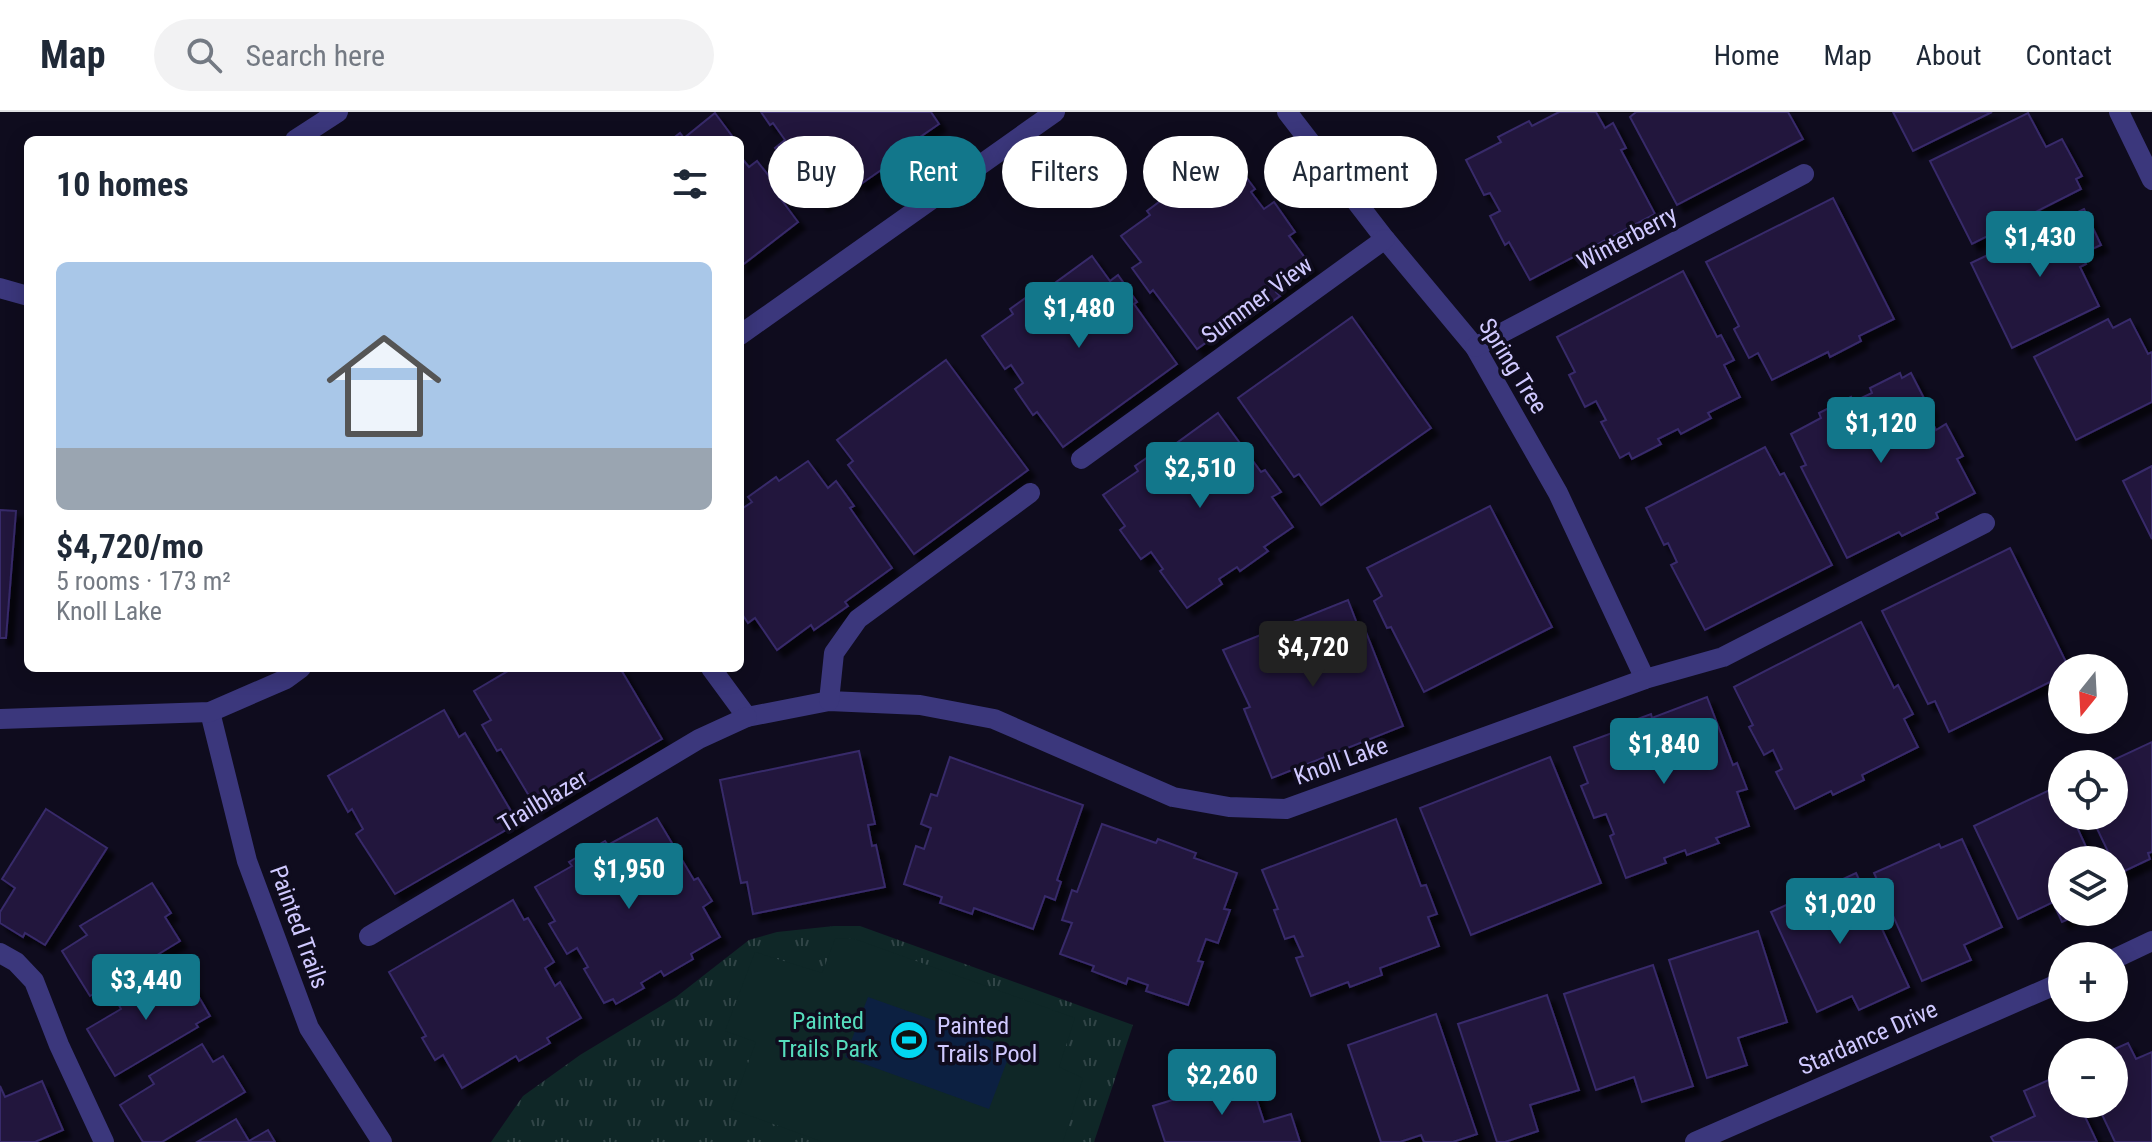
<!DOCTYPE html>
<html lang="en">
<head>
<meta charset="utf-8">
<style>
	body { margin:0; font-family:"Roboto Condensed",sans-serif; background:#f2f2f3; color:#1f2937; height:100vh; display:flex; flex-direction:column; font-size:30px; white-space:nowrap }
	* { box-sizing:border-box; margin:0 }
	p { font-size:26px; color:#747a83 }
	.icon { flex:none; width:44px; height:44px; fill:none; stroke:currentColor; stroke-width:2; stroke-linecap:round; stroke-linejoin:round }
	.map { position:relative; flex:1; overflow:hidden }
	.panel { position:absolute; left:24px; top:24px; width:720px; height:536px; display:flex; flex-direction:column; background:#fff; border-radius:12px; box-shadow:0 4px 20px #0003 }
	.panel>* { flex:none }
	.banner { position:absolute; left:768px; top:24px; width:760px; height:72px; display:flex; gap:16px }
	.needle { width:52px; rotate:198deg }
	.fabs { position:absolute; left:2048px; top:542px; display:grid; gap:16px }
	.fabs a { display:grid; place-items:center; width:80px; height:80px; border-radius:50%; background:#fff; box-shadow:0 4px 20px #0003; font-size:40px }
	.price { position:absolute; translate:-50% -68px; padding:0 18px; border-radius:8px; background:#12778b; color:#fff; font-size:26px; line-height:52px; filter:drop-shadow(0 2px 4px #0008) }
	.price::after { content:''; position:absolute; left:50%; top:48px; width:24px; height:18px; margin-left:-12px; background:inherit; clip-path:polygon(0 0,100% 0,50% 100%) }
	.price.selected { background:#222; color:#fff }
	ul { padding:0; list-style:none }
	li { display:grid; align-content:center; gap:16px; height:424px; padding:0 32px }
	li span { display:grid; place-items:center; height:248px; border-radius:12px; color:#555 }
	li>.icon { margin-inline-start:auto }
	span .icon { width:144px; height:144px; fill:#fffc; stroke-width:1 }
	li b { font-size:34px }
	h2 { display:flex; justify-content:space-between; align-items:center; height:96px; padding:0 32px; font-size:34px }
	.tag { padding:0 28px; border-radius:36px; background:#fff; box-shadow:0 4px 20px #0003; font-size:28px; line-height:72px }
	.tag.selected { background:#12778b; color:#fff }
	header { display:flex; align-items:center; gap:48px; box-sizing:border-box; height:112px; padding:0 40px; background:#fff; border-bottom:2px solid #e0e1e3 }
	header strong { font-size:38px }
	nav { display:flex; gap:44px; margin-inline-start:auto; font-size:28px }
	.search { width:560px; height:72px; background:#f2f2f3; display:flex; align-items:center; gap:20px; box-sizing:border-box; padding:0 28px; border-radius:44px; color:#747a83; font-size:30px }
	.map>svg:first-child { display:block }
	.park { fill:url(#park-tufts) }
	.pitch { fill:#0f2727 }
	.water { fill:#0c2041 }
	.building { fill:#20183e; stroke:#382a6a; stroke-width:2; filter:url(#shadow) }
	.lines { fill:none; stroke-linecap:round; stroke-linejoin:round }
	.minor { stroke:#3b377c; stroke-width:20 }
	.labels { text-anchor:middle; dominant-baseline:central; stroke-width:7; stroke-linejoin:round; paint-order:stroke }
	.street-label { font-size:24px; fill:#d0c9ff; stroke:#0f0c1e }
	.park-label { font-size:24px; fill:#56ddbd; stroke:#0f0c1e }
	.poi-label { font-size:24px; fill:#d0c9ff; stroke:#0f0c1e; text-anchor:start }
</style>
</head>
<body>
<header>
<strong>Map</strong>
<div class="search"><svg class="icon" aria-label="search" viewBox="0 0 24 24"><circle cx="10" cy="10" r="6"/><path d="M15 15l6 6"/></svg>Search here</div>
<nav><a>Home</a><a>Map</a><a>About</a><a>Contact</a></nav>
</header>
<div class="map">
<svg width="2152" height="1030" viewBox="0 0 2152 1030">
	<defs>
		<pattern id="park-tufts" width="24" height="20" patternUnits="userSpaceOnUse" patternTransform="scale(2)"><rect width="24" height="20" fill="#0f2727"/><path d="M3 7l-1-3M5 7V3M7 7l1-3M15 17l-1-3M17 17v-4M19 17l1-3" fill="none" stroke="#314547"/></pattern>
		<filter id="shadow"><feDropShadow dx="7" dy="7" stdDeviation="2" flood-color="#0009"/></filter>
	</defs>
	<rect width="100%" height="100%" fill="#0f0c1e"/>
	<!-- park -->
	<polygon class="park" points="834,814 860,814 1133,913 1094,1030 491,1030 523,984 580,943 676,885 749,828 777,820"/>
	<!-- pitch -->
	<polygon class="pitch" points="852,826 1075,906 1059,955 1083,966 1063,1030 823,1030 731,997 756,930 725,919 755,840 822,861 835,827"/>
	<!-- water -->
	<polygon class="water" points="868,885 1012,936 989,997 845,945"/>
	<!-- building -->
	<g class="building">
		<polygon points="761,0 931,0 939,12 891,45 894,49 861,72 857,68 821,92 800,61 795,63 775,36 785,28 773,11 770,13"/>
		<polygon points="1559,0 1596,0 1605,16 1613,11 1626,36 1621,38 1655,102 1530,168 1509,130 1505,133 1490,104 1500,99 1490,81 1484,83 1466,48 1501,30 1498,25 1529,9 1532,14"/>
		<polygon points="1636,0 1788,0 1803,27 1677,93 1630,5"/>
		<polygon points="1893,0 1992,0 1913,39"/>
		<polygon points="715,1 735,28 671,28 680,21 684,26"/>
		<polygon points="2028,1 2046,35 2062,27 2082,64 2076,67 2081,77 1972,132 1930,49"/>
		<polygon points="740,44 749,55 757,49 776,73 772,75 798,110 740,155"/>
		<polygon points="1231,45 1255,77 1251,80 1264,97 1274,90 1295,120 1289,124 1311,154 1276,180 1280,184 1246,208 1243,204 1197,237 1153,178 1150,181 1132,156 1141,150 1121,124 1150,103 1147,99 1175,78 1178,82 1195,69 1192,66 1220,46 1223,50"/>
		<polygon points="1833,86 1894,207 1859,224 1861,229 1830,245 1828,240 1772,268 1758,241 1749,246 1734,217 1739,214 1706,150"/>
		<polygon points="2084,97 2101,133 2081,142 2086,152 2080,155 2099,194 2012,236 1971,151"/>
		<polygon points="1092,144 1110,169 1118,163 1137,190 1134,192 1177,252 1063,335 1037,300 1033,303 1015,277 1023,271 1011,253 1005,257 982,224 1013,202 1010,197 1038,177 1041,181"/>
		<polygon points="1683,159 1717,225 1721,223 1734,248 1724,253 1740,285 1708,301 1711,306 1681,322 1678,317 1658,327 1661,332 1632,347 1629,341 1620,346 1601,310 1606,308 1596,289 1585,295 1569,263 1575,260 1557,225"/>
		<polygon points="1352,205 1431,316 1321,393 1299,362 1294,365 1238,286"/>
		<polygon points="2108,207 2113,216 2130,207 2148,242 2152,240 2152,290 2076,328 2034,245"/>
		<polygon points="946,248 1028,358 914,442 848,353 853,349 837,328"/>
		<polygon points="1900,261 1902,266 1911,261 1930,298 1927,300 1936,318 1946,312 1963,344 1957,347 1975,381 1936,401 1938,406 1902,424 1899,420 1847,446 1801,355 1806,353 1791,322 1821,306 1819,301 1851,285 1853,290 1872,281 1870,276"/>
		<polygon points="1218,301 1261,360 1265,358 1281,380 1272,385 1293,415 1264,435 1268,439 1240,459 1237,455 1219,467 1222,472 1187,496 1160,459 1163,457 1151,440 1141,447 1120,418 1125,414 1103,383 1138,359 1135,354 1168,331 1171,335"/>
		<polygon points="1765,335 1780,363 1784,361 1832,453 1705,518 1671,453 1677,450 1668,431 1664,433 1646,396"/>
		<polygon points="808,349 828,376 836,369 854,394 850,396 892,456 845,490 848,494 814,518 811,513 777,538 755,506 748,511 740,499 740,398 752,390 748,385 776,365 779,369"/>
		<polygon points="2152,354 2152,427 2123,369"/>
		<polygon points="1490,394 1552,515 1424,580 1391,515 1387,516 1374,489 1382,484 1367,456"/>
		<polygon points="0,398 16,399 6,526 0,526"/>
		<polygon points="2010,436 2069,556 2062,556 2062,564 1949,620 1935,589 1928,592 1882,499"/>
		<polygon points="1348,488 1361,522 1366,520 1403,614 1272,666 1244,597 1250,595 1223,538"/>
		<polygon points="1861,510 1894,576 1898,573 1913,602 1904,607 1918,635 1862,663 1864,668 1833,683 1831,679 1795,697 1776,660 1782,657 1773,638 1764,643 1749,615 1753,613 1734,575"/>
		<polygon points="513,556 620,556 662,627 538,699 501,637 497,639 482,613 491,608 474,579"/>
		<polygon points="1707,585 1733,653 1737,651 1747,677 1737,680 1749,714 1716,726 1719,731 1687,743 1685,738 1664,746 1666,751 1626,766 1610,724 1614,722 1606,702 1594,706 1581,674 1588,671 1574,635 1615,620 1613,616 1651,602 1652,606"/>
		<polygon points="444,598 459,625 465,621 518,711 395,782 356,722 363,717 352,697 348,700 328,664"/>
		<polygon points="2152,630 2152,740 2148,741 2150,747 2118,762 2114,748 2112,748 2091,704 2114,704 2114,652 2105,652"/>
		<polygon points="859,639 875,712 868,713 872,734 876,733 885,775 753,802 747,770 741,771 720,668"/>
		<polygon points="950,645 1083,693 1057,768 1061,770 1055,788 1045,784 1033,817 974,796 972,802 940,791 942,785 904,772 916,734 924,737 931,716 921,712 931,682 937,684"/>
		<polygon points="1550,645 1601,771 1471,823 1420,696"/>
		<polygon points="2058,674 2062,683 2062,704 2072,704 2092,748 2062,748 2062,800 2084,800 2062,810 2053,790 2018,807 1974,714"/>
		<polygon points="46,697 107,736 45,833 25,821 23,825 0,811 0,800 15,776 2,767"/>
		<polygon points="657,706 694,768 698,766 712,789 703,795 720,825 691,842 693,847 664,864 661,859 641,871 644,876 616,892 613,887 604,891 584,857 588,855 577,836 567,842 549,812 555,809 535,775 572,754 569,750 605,729 608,733"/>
		<polygon points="1396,707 1421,774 1426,773 1437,802 1428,805 1439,834 1380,856 1382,863 1350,875 1348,870 1311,884 1296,846 1303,844 1294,824 1285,827 1274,798 1278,797 1262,758"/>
		<polygon points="1102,712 1156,731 1158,727 1196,741 1194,746 1237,761 1224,797 1230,798 1218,831 1206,827 1198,849 1203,850 1188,893 1146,879 1148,873 1128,866 1126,872 1092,859 1094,854 1060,842 1072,811 1062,808 1072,778 1077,780"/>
		<polygon points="1962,727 2002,815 1964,833 1971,848 1922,869 1874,761 1939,732 1941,736"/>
		<polygon points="1856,761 1909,875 1859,898 1852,884 1817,900 1771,800"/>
		<polygon points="152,771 171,801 165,805 180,829 90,884 62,839 87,823 80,814"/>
		<polygon points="513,788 524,808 528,806 554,850 545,856 555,874 560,870 581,906 547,926 550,931 519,949 516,944 462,976 443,943 435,948 422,926 426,924 389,860"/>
		<polygon points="1758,819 1787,910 1738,926 1747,953 1707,966 1669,848"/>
		<polygon points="1653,853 1693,974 1642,990 1634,965 1596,978 1564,882"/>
		<polygon points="159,858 174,883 192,873 210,904 196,912 198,915 115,964 87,917 121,897 114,884"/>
		<polygon points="1547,883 1579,978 1530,993 1538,1019 1505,1030 1497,1030 1458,912"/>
		<polygon points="1436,902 1477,1022 1453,1030 1424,1030 1421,1023 1400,1030 1381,1030 1348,933"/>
		<polygon points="2128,931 2136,947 2152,940 2152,1030 2115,1030 2097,992 2114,992 2114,940 2108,940"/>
		<polygon points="202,932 213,950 223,944 245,980 162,1030 143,1030 120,993 154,972 149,964"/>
		<polygon points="2062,962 2062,992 2079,992 2097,1030 1994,1030 1991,1025 2035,1004 2024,979"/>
		<polygon points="1249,964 1264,1010 1291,1002 1300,1030 1165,1030 1153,994"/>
		<polygon points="42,969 63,1018 35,1030 0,1030 0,974 5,985"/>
		<polygon points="236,1007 249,1029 268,1018 275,1030 197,1030"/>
	</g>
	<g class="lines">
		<!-- minor -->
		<g class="minor">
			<polyline points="1287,0 1385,127 1475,235 1558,381 1645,567"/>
			<polyline points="2119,0 2152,68"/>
			<polyline points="295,28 338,0"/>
			<polyline points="0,176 28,184"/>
			<polyline points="740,223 1055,0"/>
			<polyline points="1475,235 1804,62"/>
			<polyline points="1081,347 1385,127"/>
			<polyline points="711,556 747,605 829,589 920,593 994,607 1173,685 1229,695 1286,697 1645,567 1723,545 1985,411"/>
			<polyline points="829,589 834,541 858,507 1030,381"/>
			<polyline points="210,600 247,749 309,916 382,1030"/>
			<polyline points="0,607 210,600 286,567 301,556"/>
			<polyline points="369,824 699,627 747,605"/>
			<polyline points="0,841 16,850 34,869 59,933 104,1030"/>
			<polyline points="2114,847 2152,829"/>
			<polyline points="1695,1030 2062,870"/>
		</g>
	</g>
	<!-- icons -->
	<defs>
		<symbol id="stadium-disc" viewBox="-11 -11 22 22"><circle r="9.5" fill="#02d6f1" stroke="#0f0c1e"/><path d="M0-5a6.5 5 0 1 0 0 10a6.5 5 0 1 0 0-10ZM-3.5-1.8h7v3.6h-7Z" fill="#111"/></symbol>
	</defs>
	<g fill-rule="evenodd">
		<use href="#stadium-disc" x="887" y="906" width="44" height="44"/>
	</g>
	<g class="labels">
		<!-- street labels -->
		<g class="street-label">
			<text transform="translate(1627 126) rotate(-28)">Winterberry</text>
			<text transform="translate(1257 188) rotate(-36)">Summer View</text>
			<text transform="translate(1513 254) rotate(58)">Spring Tree</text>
			<text transform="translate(1341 649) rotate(-20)">Knoll Lake</text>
			<text transform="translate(543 689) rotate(-31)">Trailblazer</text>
			<text transform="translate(299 815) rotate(70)">Painted Trails</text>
			<text transform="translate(1868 926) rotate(-24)">Stardance Drive</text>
		</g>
		<!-- park labels -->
		<g class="park-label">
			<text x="828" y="909">Painted<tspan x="828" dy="28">Trails Park</tspan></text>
		</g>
		<!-- poi labels -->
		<g class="poi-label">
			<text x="937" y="914">Painted<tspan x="937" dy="28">Trails Pool</tspan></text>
		</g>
	</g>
</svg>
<div class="fabs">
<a><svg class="needle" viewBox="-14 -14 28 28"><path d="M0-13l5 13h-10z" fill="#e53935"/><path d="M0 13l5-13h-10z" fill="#747a83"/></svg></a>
<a><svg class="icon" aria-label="locate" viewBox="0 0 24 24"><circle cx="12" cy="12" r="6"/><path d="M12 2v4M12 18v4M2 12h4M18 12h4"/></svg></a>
<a><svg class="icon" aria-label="layers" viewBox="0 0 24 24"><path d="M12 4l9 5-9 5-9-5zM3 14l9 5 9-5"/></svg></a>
<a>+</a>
<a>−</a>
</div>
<b class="price" style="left:2040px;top:167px">$1,430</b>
<b class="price" style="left:1079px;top:238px">$1,480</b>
<b class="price" style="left:1881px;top:353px">$1,120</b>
<b class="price" style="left:1200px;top:398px">$2,510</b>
<b class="price selected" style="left:1313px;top:577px">$4,720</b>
<b class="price" style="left:1664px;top:674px">$1,840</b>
<b class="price" style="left:629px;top:799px">$1,950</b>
<b class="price" style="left:1840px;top:834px">$1,020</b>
<b class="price" style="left:146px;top:910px">$3,440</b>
<b class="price" style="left:1222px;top:1005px">$2,260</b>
<div class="banner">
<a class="tag">Buy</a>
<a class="tag selected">Rent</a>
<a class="tag">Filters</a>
<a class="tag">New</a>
<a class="tag">Apartment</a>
</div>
<section class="panel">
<h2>10 homes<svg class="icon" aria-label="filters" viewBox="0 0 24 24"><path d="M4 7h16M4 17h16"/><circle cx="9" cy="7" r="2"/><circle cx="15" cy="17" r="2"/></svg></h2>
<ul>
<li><span style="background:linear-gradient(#a9c7e8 75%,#9aa5b1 0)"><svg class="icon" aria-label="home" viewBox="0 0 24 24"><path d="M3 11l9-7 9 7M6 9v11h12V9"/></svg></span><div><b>$4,720/mo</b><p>5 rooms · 173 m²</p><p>Knoll Lake</p></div></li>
</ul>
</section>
</div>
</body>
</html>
